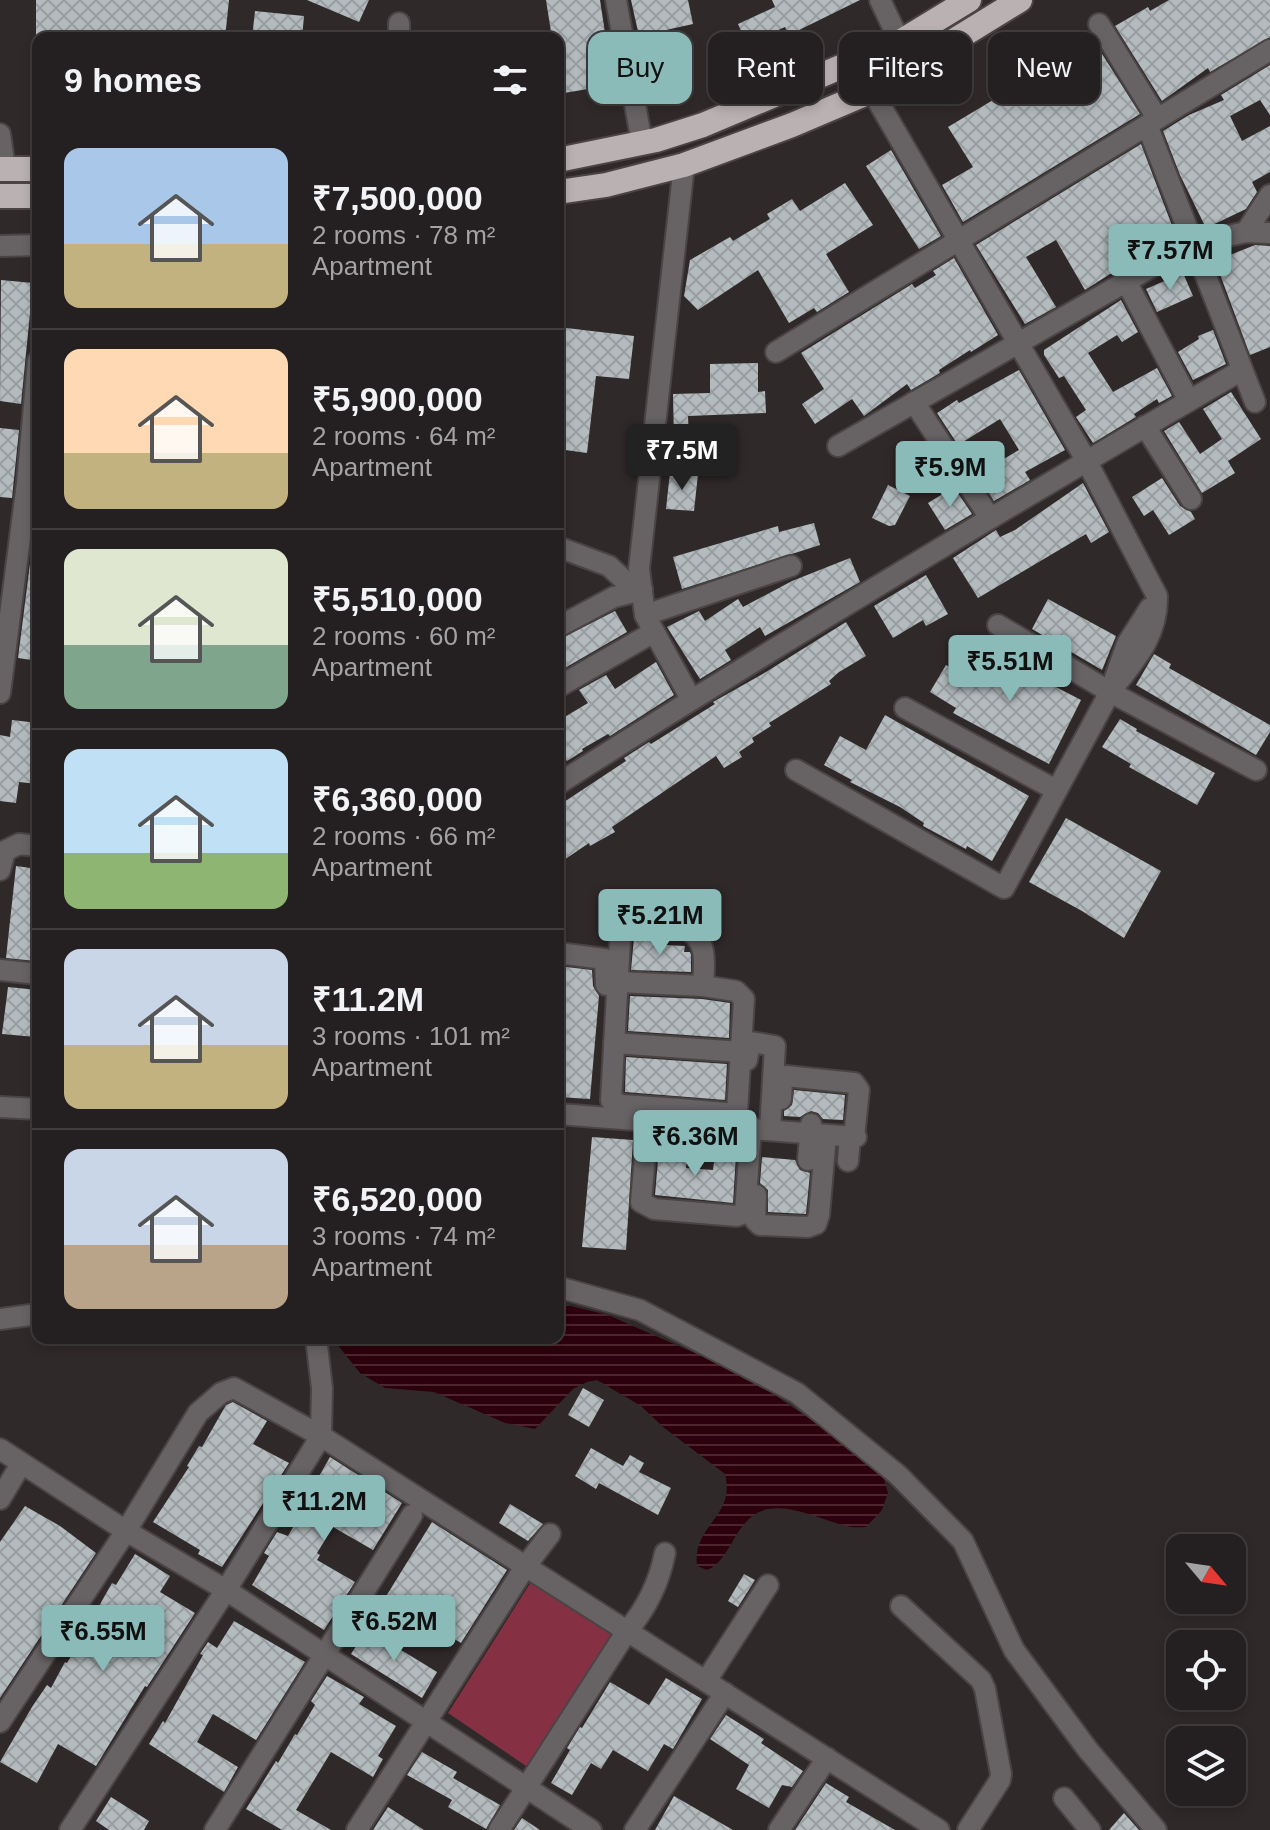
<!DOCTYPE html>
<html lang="en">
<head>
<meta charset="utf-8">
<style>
	body { margin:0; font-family:Helvetica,sans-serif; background:#302c2d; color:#f1f3f6; height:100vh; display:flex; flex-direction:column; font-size:30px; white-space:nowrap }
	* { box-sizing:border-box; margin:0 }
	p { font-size:26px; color:#a3a2a5 }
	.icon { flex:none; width:44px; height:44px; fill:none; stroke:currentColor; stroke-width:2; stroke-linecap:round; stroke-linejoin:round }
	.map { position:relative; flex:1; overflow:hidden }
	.side { position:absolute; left:32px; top:32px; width:532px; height:1312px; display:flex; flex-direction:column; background:#241f20; border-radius:16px; box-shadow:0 4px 12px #0003,0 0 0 2px #413d3e }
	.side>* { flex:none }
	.guide { position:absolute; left:588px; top:32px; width:562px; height:72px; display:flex; gap:16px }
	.needle { width:52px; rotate:119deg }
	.tools { position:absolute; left:1166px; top:1534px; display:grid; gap:16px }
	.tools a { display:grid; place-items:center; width:80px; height:80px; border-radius:16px; background:#241f20; box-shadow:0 4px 12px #0003,0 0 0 2px #413d3e; font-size:40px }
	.price { position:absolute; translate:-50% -68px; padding:0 18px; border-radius:8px; background:#8bbbb9; color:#111; font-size:26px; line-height:52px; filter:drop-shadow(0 2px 4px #0008) }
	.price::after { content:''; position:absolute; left:50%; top:48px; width:24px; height:18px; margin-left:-12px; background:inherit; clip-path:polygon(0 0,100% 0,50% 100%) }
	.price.on { background:#222; color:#fff }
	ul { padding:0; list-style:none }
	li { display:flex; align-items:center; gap:24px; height:200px; padding:0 32px }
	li+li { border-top:2px solid #413d3e }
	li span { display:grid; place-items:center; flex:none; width:224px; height:160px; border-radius:16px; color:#555 }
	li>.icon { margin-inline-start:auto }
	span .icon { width:96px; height:96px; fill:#fffc; stroke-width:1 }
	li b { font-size:34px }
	h2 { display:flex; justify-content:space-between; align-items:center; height:96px; padding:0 32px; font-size:34px }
	.chip { padding:0 28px; border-radius:16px; background:#241f20; box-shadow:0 4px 12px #0003,0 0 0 2px #413d3e; font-size:28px; line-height:72px }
	.chip.on { background:#8bbbb9; color:#111 }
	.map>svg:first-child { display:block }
	.green { fill:#863044 }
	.water { fill:url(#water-rules) }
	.building { fill:url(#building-cross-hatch) }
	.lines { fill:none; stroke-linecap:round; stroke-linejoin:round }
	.minor-casing { stroke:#4a4445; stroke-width:24 }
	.highway-casing { stroke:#4a4445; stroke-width:28 }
	.minor { stroke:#676364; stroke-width:20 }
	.highway { stroke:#bab1b2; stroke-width:24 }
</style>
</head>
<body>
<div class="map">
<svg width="1270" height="1830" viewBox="0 0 1270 1830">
	<defs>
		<pattern id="water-rules" width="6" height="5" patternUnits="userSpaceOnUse" patternTransform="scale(2)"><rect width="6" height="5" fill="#2d000d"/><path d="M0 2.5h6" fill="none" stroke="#4c2530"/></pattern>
		<pattern id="building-cross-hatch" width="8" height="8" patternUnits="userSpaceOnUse" patternTransform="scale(2)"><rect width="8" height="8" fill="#b3bbbe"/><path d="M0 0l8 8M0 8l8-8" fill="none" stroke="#989ea0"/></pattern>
	</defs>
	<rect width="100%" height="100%" fill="#30292a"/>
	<!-- green -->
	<polygon class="green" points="531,1582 620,1630 529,1768 448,1713"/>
	<!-- water -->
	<path class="water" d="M558,1303L608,1315L747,1376L842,1441L883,1476L888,1493L882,1510L866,1527C860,1527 853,1528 847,1526C817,1520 772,1492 746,1522C732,1537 726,1562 707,1570L697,1566C692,1524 736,1518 725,1474L663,1427L641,1406L597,1380L587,1382L573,1389L535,1429L505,1423L434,1392L385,1388L360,1373L332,1338H558Z"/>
	<!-- building -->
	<g class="building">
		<polygon points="36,0 229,0 225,38 36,38"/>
		<polygon points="307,0 369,0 359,22"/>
		<polygon points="546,0 600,0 605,33 599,34 606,86 558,94 558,38 552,38"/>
		<polygon points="631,0 688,0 693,24 639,36"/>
		<polygon points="772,0 860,0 789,35 785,27 747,44 738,24 775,7"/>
		<polygon points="1169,0 1270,0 1270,37 1210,72 1208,68 1162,101 1115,26 1148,7 1150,11"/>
		<polygon points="255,11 304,16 302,38 252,38"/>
		<polygon points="1092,38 1140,114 963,222 942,185 973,167 948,127 1008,91 1009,92"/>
		<polygon points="1270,65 1270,115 1260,100 1230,116 1242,141 1270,126 1270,172 1252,182 1257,192 1246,209 1206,228 1180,175 1163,131 1189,115 1224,100 1221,95"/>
		<polygon points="1141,144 1176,236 1147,254 1146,251 1085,290 1056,240 1026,257 1056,307 1025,324 976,245"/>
		<polygon points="891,150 941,236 919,249 866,166"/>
		<polygon points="845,183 873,225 826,254 849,292 817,312 814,308 789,323 758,270 698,310 684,296 690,260 730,237 733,241 770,219 767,214 792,199 800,211"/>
		<polygon points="1255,245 1270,246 1270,347 1250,355 1215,261"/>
		<polygon points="954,258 998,335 971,352 970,350 939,370 940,373 911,390 907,384 864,416 852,399 815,424 802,404 824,389 801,353 912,284 915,288 936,275 933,271"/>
		<polygon points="1183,273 1193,296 1157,312 1146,289"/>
		<polygon points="1,280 33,283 21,404 0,401"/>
		<polygon points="1121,300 1138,332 1122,342 1117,335 1088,353 1113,392 1157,368 1172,396 1159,403 1157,399 1134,414 1136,417 1093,443 1076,417 1086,410 1064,376 1059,378 1044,355 1044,350"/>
		<polygon points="558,327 634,336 629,379 596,376 587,453 558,449"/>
		<polygon points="1213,330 1226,364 1193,380 1178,352 1199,339 1198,336"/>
		<polygon points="758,363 758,392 765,391 766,413 688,416 689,440 674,441 673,394 710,393 710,364"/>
		<polygon points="1019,370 1065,450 1025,472 1030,480 994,501 977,475 1019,450 1000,419 958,445 937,413 957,400 959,403"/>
		<polygon points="1231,392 1261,439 1228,461 1235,473 1202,493 1164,431 1179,422 1200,454 1222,439 1203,409"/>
		<polygon points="0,428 19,430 12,498 0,497"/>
		<polygon points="670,472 698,474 694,511 666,509"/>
		<polygon points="1162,478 1180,506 1191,512 1195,519 1169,535 1153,510 1144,516 1132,497"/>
		<polygon points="1083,483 1109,532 1091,543 1086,534 978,598 953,558 996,530 1000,537 1015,530"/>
		<polygon points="888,485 910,496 895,525 889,526 872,518"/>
		<polygon points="954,487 972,514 945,530 928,503"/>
		<polygon points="814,523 820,545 682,589 673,557 778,526 779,532"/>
		<polygon points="31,556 38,558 38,661 18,658"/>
		<polygon points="850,558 860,582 765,636 760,627 725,650 731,660 700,679 667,627 699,611 705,621 738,599 743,607 792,581"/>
		<polygon points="926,575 948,614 926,626 923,620 893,638 874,606"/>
		<polygon points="1048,599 1116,636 1102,670 1032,629"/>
		<polygon points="615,611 627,632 558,672 558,640"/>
		<polygon points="846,622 866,656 839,672 829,681 831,684 769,723 771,726 752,738 754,742 739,752 742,757 724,768 716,756 612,827 615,832 590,846 589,843 558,864 558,806 626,761 624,758 649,742 651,744 715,704 713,702 766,672"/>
		<polygon points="987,643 1007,654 1005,658 1058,685 1056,687 1081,700 1049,764 953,713 956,708 930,692 946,665 969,678"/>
		<polygon points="1154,654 1171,664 1169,668 1270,725 1270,732 1256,755 1136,685"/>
		<polygon points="656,662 674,695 610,736 608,734 582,749 583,751 567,761 563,755 558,758 558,721 588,703 579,690 606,675 615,689"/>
		<polygon points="885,715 1029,796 992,861 967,846 966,849 923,826 924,823 900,807 850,782 852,780 824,765 840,736 866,750"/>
		<polygon points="1120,719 1137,729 1136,731 1215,773 1197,805 1129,767 1131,764 1102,747"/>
		<polygon points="12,720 38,723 38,784 19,782 16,803 0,801 0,735 10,737"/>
		<polygon points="1066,818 1161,871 1124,938 1082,911 1029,882"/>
		<polygon points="16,866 38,869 36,961 6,958"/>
		<polygon points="634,938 666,940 665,945 685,946 684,952 690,952 691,955 691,972 631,970"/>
		<polygon points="558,966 592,970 593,986 599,996 590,1099 558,1097"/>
		<polygon points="8,987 38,990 36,1037 2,1034"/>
		<polygon points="630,996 702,999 730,1003 729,1038 628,1031"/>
		<polygon points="626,1057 727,1064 725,1100 625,1092"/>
		<polygon points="794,1090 845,1095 843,1120 823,1119 818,1113 811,1111 800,1117 784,1116 784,1111 792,1105"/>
		<polygon points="592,1137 633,1140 626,1250 582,1247"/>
		<polygon points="659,1148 688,1151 686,1168 713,1170 715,1154 736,1155 733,1203 655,1195"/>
		<polygon points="762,1157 795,1160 800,1170 810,1173 806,1214 768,1212 768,1190 760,1183"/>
		<polygon points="583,1388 604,1400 589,1427 568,1415"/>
		<polygon points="233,1402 267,1421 253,1444 289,1463 222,1567 198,1554 200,1550 153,1522 189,1467 187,1466 199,1446 202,1447 226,1405"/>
		<polygon points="591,1448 623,1466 630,1455 644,1463 639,1472 671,1488 658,1515 599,1483 596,1489 575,1476"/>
		<polygon points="330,1457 402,1503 373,1550 333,1527 317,1553 320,1555 317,1560 355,1582 324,1630 252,1585 269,1556 264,1553 277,1532 288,1536 321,1480 318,1478"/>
		<polygon points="510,1504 543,1524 528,1541 499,1523"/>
		<polygon points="25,1506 60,1526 96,1553 0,1698 0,1542"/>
		<polygon points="432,1522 507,1570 461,1643 385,1598"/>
		<polygon points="135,1554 170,1576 160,1592 195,1613 147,1687 145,1686 96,1766 58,1744 37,1783 0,1762 32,1707 47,1685 51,1688 65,1662 67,1663 112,1583 116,1585"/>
		<polygon points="744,1574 755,1580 738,1607 728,1601"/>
		<polygon points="234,1621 305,1662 256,1740 213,1714 197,1742 238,1767 224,1792 149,1744 163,1721 165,1723 203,1655 200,1654 208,1642 217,1648"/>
		<polygon points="367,1629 437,1672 422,1698 351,1654"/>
		<polygon points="327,1676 364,1697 359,1704 396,1726 378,1756 383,1759 373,1777 331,1752 296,1810 331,1830 282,1830 246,1809 276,1761 278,1763 295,1734 297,1735 315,1705 311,1701"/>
		<polygon points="666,1678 702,1699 673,1749 664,1744 648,1771 613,1750 601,1769 591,1763 572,1795 551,1783 570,1750 567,1748 580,1727 582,1728 610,1682 649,1705"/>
		<polygon points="726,1715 764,1739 761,1743 803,1771 792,1787 782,1785 769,1808 736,1789 749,1765 710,1739"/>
		<polygon points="422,1752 457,1772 453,1778 500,1805 486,1829 448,1807 452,1800 407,1775"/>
		<polygon points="826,1783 849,1797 846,1802 895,1830 795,1830"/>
		<polygon points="674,1796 733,1830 655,1830"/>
		<polygon points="111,1797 149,1821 144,1830 109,1830 96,1821"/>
		<polygon points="388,1807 424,1830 373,1830"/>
		<polygon points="1124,1813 1139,1830 1109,1830"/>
		<polygon points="522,1818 540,1830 514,1830"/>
	</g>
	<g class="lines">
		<defs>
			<g id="minor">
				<polyline points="616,0 642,143"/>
				<polyline points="880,0 900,42"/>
				<polyline points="1099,24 1157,118"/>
				<polyline points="399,38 399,23"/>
				<path d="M872,91L1086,460L1157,596C1158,637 1134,661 1110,692"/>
				<polyline points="1147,125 1255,402"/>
				<polyline points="0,134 5,169 0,167"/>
				<polyline points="684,165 639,569 645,615 691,699"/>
				<polyline points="1246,232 1270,195"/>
				<polyline points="0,246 38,245"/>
				<polyline points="1126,281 1189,401"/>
				<polyline points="776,352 1270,50"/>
				<polyline points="914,402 990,518"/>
				<polyline points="1145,426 1191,499"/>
				<polyline points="838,446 1192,244 1246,232 1270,233"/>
				<polyline points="558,547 609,566 624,580 642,590"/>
				<polyline points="645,615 791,566"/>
				<polyline points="998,625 1110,692 1256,770"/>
				<polyline points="558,627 614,597 642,590"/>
				<polyline points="558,687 654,632"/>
				<polyline points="0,693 27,483 38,361"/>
				<polyline points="905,708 1056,790"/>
				<polyline points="796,770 1004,888 1110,692 1127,644 1150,608"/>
				<path d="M558,784C783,641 1012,504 1242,370"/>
				<polyline points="0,870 5,851 19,844 38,846"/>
				<polyline points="558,953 605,959 606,985"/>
				<polyline points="0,970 38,974"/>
				<polyline points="618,982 703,986"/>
				<polyline points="614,1043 741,1052"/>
				<polyline points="747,1060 750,1042 775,1046 770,1130"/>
				<polyline points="781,1099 782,1080 786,1076 854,1083 859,1090 854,1137"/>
				<polyline points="0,1107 38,1109"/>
				<polyline points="680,1109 737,1114"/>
				<polyline points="558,1114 856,1137"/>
				<polyline points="648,1121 641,1202 654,1209 737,1216 745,1213 751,1128"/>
				<path d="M678,1123L680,1109L622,1105L611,1100L620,940L622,929L627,924L685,928C709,940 704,964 703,986L736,991L744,999L736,1128"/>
				<polyline points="808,1160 811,1124"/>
				<polyline points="848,1161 850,1137"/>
				<polyline points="756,1195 755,1220 760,1225 808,1227 816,1224 819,1215 826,1135"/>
				<polyline points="558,1287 640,1310 797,1393 898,1475 963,1541 1014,1650 1088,1750 1156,1830"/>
				<polyline points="0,1319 38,1314"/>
				<polyline points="0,1449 126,1531 226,1590 591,1830"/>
				<polyline points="0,1499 21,1464"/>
				<polyline points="901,1606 981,1680 985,1689 1001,1774 1000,1780 968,1830"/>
				<polyline points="706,1681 768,1585"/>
				<polyline points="0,1722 126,1531 198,1413 221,1393 234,1388 321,1436 939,1830"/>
				<polyline points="1064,1798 1090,1830"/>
				<polyline points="70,1830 226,1590 321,1436 322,1388 316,1338"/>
				<polyline points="215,1830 412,1515"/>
				<polyline points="357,1830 525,1567 550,1534"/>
				<path d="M499,1830L627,1631C647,1608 659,1583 665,1553"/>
				<polyline points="635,1830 725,1693"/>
				<polyline points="779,1830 827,1758"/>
			</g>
			<g id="highway">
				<polyline points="558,160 656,140 703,125 900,42 969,0"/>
				<polyline points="0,169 38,169"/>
				<polyline points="558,192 606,185 684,165 792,125 872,91 1020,0"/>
				<polyline points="0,196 38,196"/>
			</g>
		</defs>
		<!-- minor casing -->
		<use href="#minor" class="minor-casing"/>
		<!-- highway casing -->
		<use href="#highway" class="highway-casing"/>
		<!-- minor -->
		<use href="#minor" class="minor"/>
		<!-- highway -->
		<use href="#highway" class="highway"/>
	</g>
</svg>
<div class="tools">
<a><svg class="needle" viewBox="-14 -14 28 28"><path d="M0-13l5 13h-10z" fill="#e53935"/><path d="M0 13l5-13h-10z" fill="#a3a2a5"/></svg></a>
<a><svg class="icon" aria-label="locate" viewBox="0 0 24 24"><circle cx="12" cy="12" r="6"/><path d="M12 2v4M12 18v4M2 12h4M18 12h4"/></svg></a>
<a><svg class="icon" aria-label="layers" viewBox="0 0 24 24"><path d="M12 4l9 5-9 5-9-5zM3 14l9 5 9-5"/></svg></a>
</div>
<b class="price" style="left:1170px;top:292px">₹7.57M</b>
<b class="price on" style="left:682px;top:492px">₹7.5M</b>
<b class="price" style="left:950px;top:509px">₹5.9M</b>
<b class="price" style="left:1010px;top:703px">₹5.51M</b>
<b class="price" style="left:660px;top:957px">₹5.21M</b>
<b class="price" style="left:695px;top:1178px">₹6.36M</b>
<b class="price" style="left:324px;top:1543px">₹11.2M</b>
<b class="price" style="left:394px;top:1663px">₹6.52M</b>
<b class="price" style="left:103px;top:1673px">₹6.55M</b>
<div class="guide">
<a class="chip on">Buy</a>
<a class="chip">Rent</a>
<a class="chip">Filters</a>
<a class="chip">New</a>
</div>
<section class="side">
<h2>9 homes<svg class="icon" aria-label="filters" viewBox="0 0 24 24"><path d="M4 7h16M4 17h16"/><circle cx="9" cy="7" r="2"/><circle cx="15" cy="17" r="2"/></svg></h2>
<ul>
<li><span style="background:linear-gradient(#a9c7e8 60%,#c2b280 0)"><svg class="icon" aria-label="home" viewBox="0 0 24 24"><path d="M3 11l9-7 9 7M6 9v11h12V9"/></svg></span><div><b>₹7,500,000</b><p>2 rooms · 78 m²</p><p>Apartment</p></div></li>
<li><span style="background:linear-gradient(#ffd9b3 65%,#c2b280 0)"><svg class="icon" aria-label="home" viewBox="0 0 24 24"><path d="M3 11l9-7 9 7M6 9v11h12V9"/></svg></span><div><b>₹5,900,000</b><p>2 rooms · 64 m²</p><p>Apartment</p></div></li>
<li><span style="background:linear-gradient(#dfe7d0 60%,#7fa58c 0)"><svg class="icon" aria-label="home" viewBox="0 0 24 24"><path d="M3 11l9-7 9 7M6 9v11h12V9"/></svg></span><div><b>₹5,510,000</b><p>2 rooms · 60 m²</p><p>Apartment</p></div></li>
<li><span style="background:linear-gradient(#bfe0f5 65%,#8fb573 0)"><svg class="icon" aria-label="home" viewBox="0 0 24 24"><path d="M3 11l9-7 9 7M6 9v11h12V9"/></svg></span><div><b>₹6,360,000</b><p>2 rooms · 66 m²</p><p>Apartment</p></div></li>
<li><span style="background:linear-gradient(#c9d6e8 60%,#c2b280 0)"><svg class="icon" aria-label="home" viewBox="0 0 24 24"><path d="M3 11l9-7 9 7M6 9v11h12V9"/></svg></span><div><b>₹11.2M</b><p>3 rooms · 101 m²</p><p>Apartment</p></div></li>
<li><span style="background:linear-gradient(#c9d6e8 60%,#b9a48a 0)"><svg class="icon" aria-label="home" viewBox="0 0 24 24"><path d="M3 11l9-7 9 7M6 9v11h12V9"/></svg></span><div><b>₹6,520,000</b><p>3 rooms · 74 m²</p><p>Apartment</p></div></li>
</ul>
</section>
</div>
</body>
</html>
